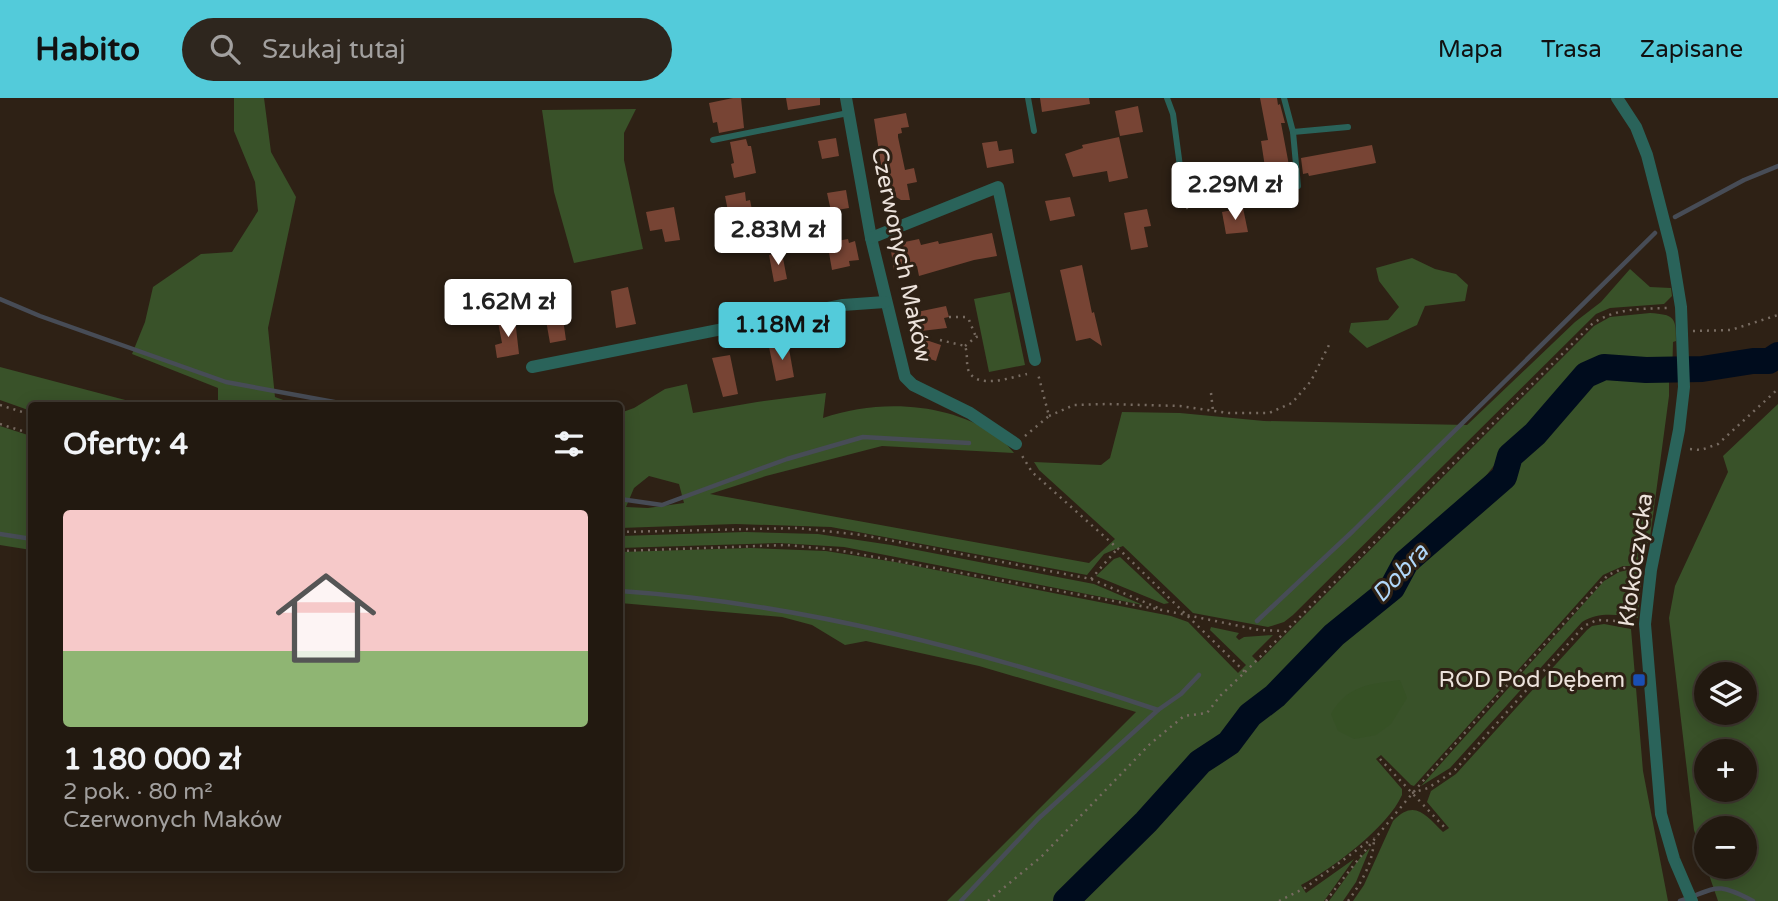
<!DOCTYPE html>
<html lang="pl">
<head>
<meta charset="utf-8">
<style>
	body { margin:0; font-family:"Varela Round",sans-serif; background:#2e261e; color:#f1f3f6; height:100vh; display:flex; flex-direction:column; font-size:26px; white-space:nowrap }
	* { box-sizing:border-box; margin:0 }
	p { font-size:23px; color:#a2a09f }
	.icon { flex:none; width:38px; height:38px; fill:none; stroke:currentColor; stroke-width:2; stroke-linecap:round; stroke-linejoin:round }
	.map { position:relative; flex:1; overflow:hidden }
	.sheet { position:absolute; left:28px; top:304px; width:595px; height:469px; display:flex; flex-direction:column; background:#221910; border-radius:7px; box-shadow:0 4px 18px #0003,0 0 0 2px #3f3830 }
	.sheet>* { flex:none }
	.tools { position:absolute; left:1694px; top:564px; display:grid; gap:14px }
	.tools a { display:grid; place-items:center; width:63px; height:63px; border-radius:50%; background:#221910; box-shadow:0 4px 18px #0003,0 0 0 2px #3f3830; font-size:35px }
	.price { position:absolute; translate:-50% -60px; padding:0 16px; border-radius:7px; background:#fff; color:#222; font-size:23px; line-height:46px; filter:drop-shadow(0 2px 4px #0008) }
	.price::after { content:''; position:absolute; left:50%; top:42px; width:21px; height:16px; margin-left:-10px; background:inherit; clip-path:polygon(0 0,100% 0,50% 100%) }
	.price.on { background:#53cbda; color:#111 }
	ul { padding:0; list-style:none }
	li { display:grid; align-content:center; gap:14px; height:371px; padding:0 35px }
	li+li { border-top:2px solid #3f3830 }
	li span { display:grid; place-items:center; height:217px; border-radius:7px; color:#555 }
	li>.icon { margin-inline-start:auto }
	span .icon { width:126px; height:126px; fill:#fffc; stroke-width:1 }
	li b { font-size:30px }
	h2 { display:flex; justify-content:space-between; align-items:center; height:84px; padding:0 35px; font-size:30px }
	header { display:flex; align-items:center; gap:42px; box-sizing:border-box; height:98px; padding:0 35px; background:#53cbda; color:#111 }
	header strong { font-size:33px }
	nav { display:flex; gap:38px; margin-inline-start:auto; font-size:24px }
	.search { width:490px; height:63px; background:#2e261e; display:flex; align-items:center; gap:18px; box-sizing:border-box; padding:0 24px; border-radius:38px; color:#a2a09f; font-size:26px }
	.map>svg:first-child { display:block }
	.green { fill:#395229; fill-rule:evenodd }
	.forest { fill:#365125 }
	.lines { fill:none; stroke-linecap:round; stroke-linejoin:round }
	.stream { stroke:#474c56; stroke-width:4.5 }
	.river { stroke:#000c1d; stroke-width:26 }
	.building { fill:#774434 }
	.path { stroke:#776b61; stroke-width:2.5; stroke-dasharray:2 5; stroke-linecap:butt }
	.service { stroke:#2a635a; stroke-width:6 }
	.minor { stroke:#2a635a; stroke-width:12 }
	.transit-dot { fill:#1a4fb4; stroke:#2e2115; stroke-width:2.5 }
	.labels { text-anchor:middle; dominant-baseline:central; stroke-width:6; stroke-linejoin:round; paint-order:stroke }
	.street-label { font-size:23px; fill:#ece2db; stroke:#2e2115 }
	.poi-label { font-size:23px; fill:#ece2db; stroke:#2e2115; text-anchor:end }
	.water-label { font-size:24px; font-style:italic; fill:#b0d7fa; stroke:#2e2115 }
</style>
</head>
<body>
<header>
<strong>Habito</strong>
<div class="search"><svg class="icon" aria-label="search" viewBox="0 0 24 24"><circle cx="10" cy="10" r="6"/><path d="M15 15l6 6"/></svg>Szukaj tutaj</div>
<nav><a>Mapa</a><a>Trasa</a><a>Zapisane</a></nav>
</header>
<div class="map">
<svg width="1778" height="803" viewBox="0 0 1778 803">
	<rect width="100%" height="100%" fill="#2e2115"/>
	<!-- green -->
	<g class="green">
		<polygon points="234,0 264,0 271,54 296,99 268,230 275,299 300,308 218,308 218,290 132,256 145,224 153,189 201,156 232,154 258,113 255,84 234,33"/>
		<polygon points="636,11 624,35 624,62 643,151 574,165 554,94 542,12"/>
		<polygon points="1412,160 1435,171 1456,176 1468,187 1465,203 1425,208 1417,227 1367,250 1349,234 1351,225 1388,222 1399,209 1379,183 1376,170"/>
		<path d="M1630,171L1650,189L1671,190L1672,198L1664,206L1610,210L1596,216L1293,517L1284,524L1268,529L1193,515L1123,448L1104,456L1087,477L831,429L736,426L620,430V315L634,310L665,291L687,286L693,315L757,304L826,295L823,320C878,301 945,304 995,336C1002,340 1008,348 1014,355L882,348L766,378L710,396L1089,465L1115,441L1039,372L1034,364L1101,367L1110,360L1122,314L1180,315L1264,323L1467,327L1575,224L1601,204ZM649,378L679,386L684,405L648,410L626,409L634,390Z"/>
		<polygon points="1010,194 1025,267 989,274 974,201"/>
		<path d="M1650,215C1674,217 1676,218 1676,243L1673,244L1672,281H1669V298L1650,440L1641,461L1642,468H1623L1603,477L1414,688L1411,687L1381,657L1376,661L1402,691V697C1388,729 1332,771 1301,787L1306,795L1354,761L1324,803H1069L1175,697L1193,674L1221,659L1238,643L1252,624L1279,606L1290,590L1506,386L1519,361L1567,310L1558,299L1512,344L1479,387L1401,458L1374,492L1305,556L1274,591L1245,617L1219,646L1191,667L1116,749L1059,803H947L1136,614L979,568L866,543L845,547L812,527L782,519L620,505V454L750,450L826,453L895,464L1171,518L1188,524L1238,575L1246,567L1210,532L1211,529L1239,535L1236,539L1239,542L1244,539L1273,537L1252,558L1258,564L1594,228L1610,219Z"/>
		<polygon points="0,269 148,308 32,308 31,313 0,302"/>
		<path d="M1778,306V803H1718L1706,768H1745V730H1706V768L1694,732L1669,520L1675,488L1728,374L1723,358ZM1706,576H1745V614H1706ZM1706,653H1745V691H1706Z"/>
		<polygon points="0,328 31,338 31,452 0,447"/>
		<polygon points="745,434 818,436 891,447 1094,486 1143,507 844,449 779,445 620,450 620,438"/>
		<polygon points="1120,459 1169,505 1164,506 1096,478 1114,461"/>
		<path d="M1628,472L1642,473L1638,520C1618,517 1600,513 1582,524L1450,670L1421,688L1604,483L1619,474Z"/>
		<path d="M1604,526L1631,531L1643,673L1668,803H1353L1364,787L1393,723C1415,700 1426,718 1443,734L1449,730L1427,704L1431,693L1456,676L1587,532L1592,528Z"/>
		<polygon points="1370,750 1356,784 1343,803 1329,803 1360,760"/>
	</g>
	<!-- forest -->
	<path class="forest" d="M1400,582L1407,600L1391,626L1376,637L1354,641L1338,633L1331,616C1347,587 1371,586 1400,582Z"/>
	<g class="lines">
		<!-- stream -->
		<g class="stream">
			<polyline points="1675,119 1744,82 1778,68"/>
			<polyline points="0,201 40,218 226,284 356,308"/>
			<polyline points="620,401 662,407 787,361 863,339 969,345"/>
			<polyline points="0,436 32,441"/>
			<path d="M620,493C803,505 984,554 1158,612L1038,721L961,803"/>
			<polyline points="1257,523 1353,433 1655,135"/>
			<polyline points="1158,612 1181,596 1199,577"/>
			<path d="M1680,803C1718,790 1715,783 1753,803"/>
		</g>
		<!-- river -->
		<polyline class="river" points="1066,803 1146,724 1200,664 1229,645 1250,617 1275,598 1334,537 1392,490 1406,464 1504,379 1510,358 1535,336 1586,277 1604,269 1646,272 1702,271 1753,263 1769,263 1778,257"/>
	</g>
	<!-- building -->
	<g class="building">
		<polygon points="733,0 741,0 744,30 719,35 717,24 713,25 709,5"/>
		<polygon points="786,0 820,0 820,7 788,12"/>
		<polygon points="1040,0 1089,0 1090,6 1042,14"/>
		<polygon points="1260,0 1277,0 1278,7 1280,6 1285,25 1281,25 1291,78 1267,82 1261,43 1268,42"/>
		<polygon points="1138,8 1143,34 1120,38 1115,13"/>
		<polygon points="906,15 909,29 901,30 902,35 898,36 898,39 905,72 914,70 917,84 907,86 910,102 901,102 886,93 881,83 882,73 874,21"/>
		<polygon points="1119,39 1128,80 1109,84 1107,73 1073,79 1065,56 1083,50 1082,47"/>
		<polygon points="836,40 839,58 822,61 818,43"/>
		<polygon points="746,41 748,48 751,48 756,75 734,80 731,66 734,65 730,44"/>
		<polygon points="997,43 999,53 1012,51 1014,65 987,70 982,45"/>
		<polygon points="1372,47 1376,65 1309,78 1308,75 1303,76 1301,60"/>
		<polygon points="846,92 849,110 831,113 827,95"/>
		<polygon points="745,94 746,103 750,102 753,117 749,118 752,135 733,138 725,98"/>
		<polygon points="1070,99 1075,118 1050,123 1045,103"/>
		<polygon points="674,109 680,142 665,144 662,131 650,133 646,114"/>
		<polygon points="1243,110 1248,134 1226,136 1222,114"/>
		<polygon points="1147,111 1151,128 1144,129 1148,149 1131,152 1124,115"/>
		<polygon points="992,135 997,158 974,162 919,178 917,168 894,172 891,153 896,152 895,146 919,141 921,147 938,143 939,146"/>
		<polygon points="848,141 849,145 855,143 859,162 849,163 850,168 832,172 828,149 838,147 837,143"/>
		<polygon points="782,155 787,181 774,184 769,157"/>
		<polygon points="1082,167 1092,215 1094,214 1102,248 1090,240 1076,243 1060,172"/>
		<polygon points="628,189 636,226 616,230 611,193"/>
		<polygon points="561,207 566,242 550,245 544,211"/>
		<polygon points="946,208 949,219 944,220 947,230 921,233 917,214"/>
		<polygon points="515,221 519,256 497,260 495,247 502,245 498,224"/>
		<polygon points="926,242 941,247 936,263 921,258"/>
		<polygon points="788,245 794,279 776,283 769,249"/>
		<polygon points="730,257 738,296 723,299 712,260"/>
	</g>
	<g class="lines">
		<!-- path -->
		<g class="path">
			<polyline points="1186,110 1231,102 1232,108"/>
			<polyline points="949,219 965,219 969,222 976,239"/>
			<polyline points="1693,233 1731,232 1778,217"/>
			<path d="M940,242L965,248C968,256 966,263 968,271C975,293 1012,279 1027,276"/>
			<polyline points="965,248 976,239 981,238"/>
			<polyline points="1211,295 1213,313"/>
			<polyline points="0,307 32,317"/>
			<polyline points="1049,318 1074,307 1107,306 1180,308 1229,315 1269,315 1292,305 1311,283 1330,245"/>
			<polyline points="0,326 32,336"/>
			<polyline points="1025,338 1049,318 1038,276"/>
			<polyline points="1690,351 1701,352 1718,346 1778,291"/>
			<polyline points="620,434 798,430 862,437 1091,481 1158,510"/>
			<polyline points="620,453 786,447 837,452 1162,512 1259,532 1284,533"/>
			<polyline points="1091,481 1118,450"/>
			<path d="M1245,574L1592,226C1615,210 1640,211 1667,210"/>
			<polyline points="1380,661 1446,731"/>
			<polyline points="1412,695 1428,690 1454,673 1584,528 1597,522 1634,524"/>
			<polyline points="988,803 1042,758 1150,646 1184,618 1207,615 1220,598 1245,574 1124,456 1032,374 1021,356"/>
			<polyline points="1279,803 1305,790 1369,743"/>
			<path d="M1326,803C1413,688 1511,583 1608,477L1624,470H1637"/>
			<path d="M1348,803C1362,784 1374,763 1374,739"/>
		</g>
		<!-- service -->
		<g class="service">
			<polyline points="1028,0 1034,33"/>
			<polyline points="1167,0 1173,16 1181,76"/>
			<polyline points="1284,0 1293,34 1348,29"/>
			<polyline points="1293,34 1298,88"/>
			<polyline points="713,42 848,15"/>
		</g>
		<!-- minor -->
		<g class="minor">
			<polyline points="846,0 871,140 905,279 913,287 970,315 1016,346"/>
			<polyline points="1617,0 1636,29 1647,57 1672,154 1681,209 1684,289 1679,332 1651,472 1645,526 1661,716 1674,761 1692,803"/>
			<polyline points="871,140 998,89 1035,262"/>
			<polyline points="532,269 843,207 885,204"/>
		</g>
	</g>
	<!-- markers -->
	<rect class="transit-dot" x="1632" y="575" width="14" height="14" rx="3.5"/>
	<g class="labels">
		<!-- street labels -->
		<g class="street-label">
			<text transform="translate(901 157) rotate(78)">Czerwonych Maków</text>
			<text transform="translate(1636 462) rotate(-82)">Kłokoczycka</text>
		</g>
		<!-- poi labels -->
		<g class="poi-label">
			<text x="1625" y="582">ROD Pod Dębem</text>
		</g>
		<!-- water labels -->
		<g class="water-label">
			<text transform="translate(1400 475) rotate(-47)">Dobra</text>
		</g>
	</g>
</svg>
<div class="tools">
<a><svg class="icon" aria-label="layers" viewBox="0 0 24 24"><path d="M12 4l9 5-9 5-9-5zM3 14l9 5 9-5"/></svg></a>
<a>+</a>
<a>−</a>
</div>
<b class="price" style="left:1235px;top:124px">2.29M zł</b>
<b class="price" style="left:778px;top:169px">2.83M zł</b>
<b class="price" style="left:508px;top:241px">1.62M zł</b>
<b class="price on" style="left:782px;top:264px">1.18M zł</b>
<section class="sheet">
<h2>Oferty: 4<svg class="icon" aria-label="filters" viewBox="0 0 24 24"><path d="M4 7h16M4 17h16"/><circle cx="9" cy="7" r="2"/><circle cx="15" cy="17" r="2"/></svg></h2>
<ul>
<li><span style="background:linear-gradient(#f6c9c9 65%,#8fb573 0)"><svg class="icon" aria-label="home" viewBox="0 0 24 24"><path d="M3 11l9-7 9 7M6 9v11h12V9"/></svg></span><div><b>1 180 000 zł</b><p>2 pok. · 80 m²</p><p>Czerwonych Maków</p></div></li>
</ul>
</section>
</div>
</body>
</html>
